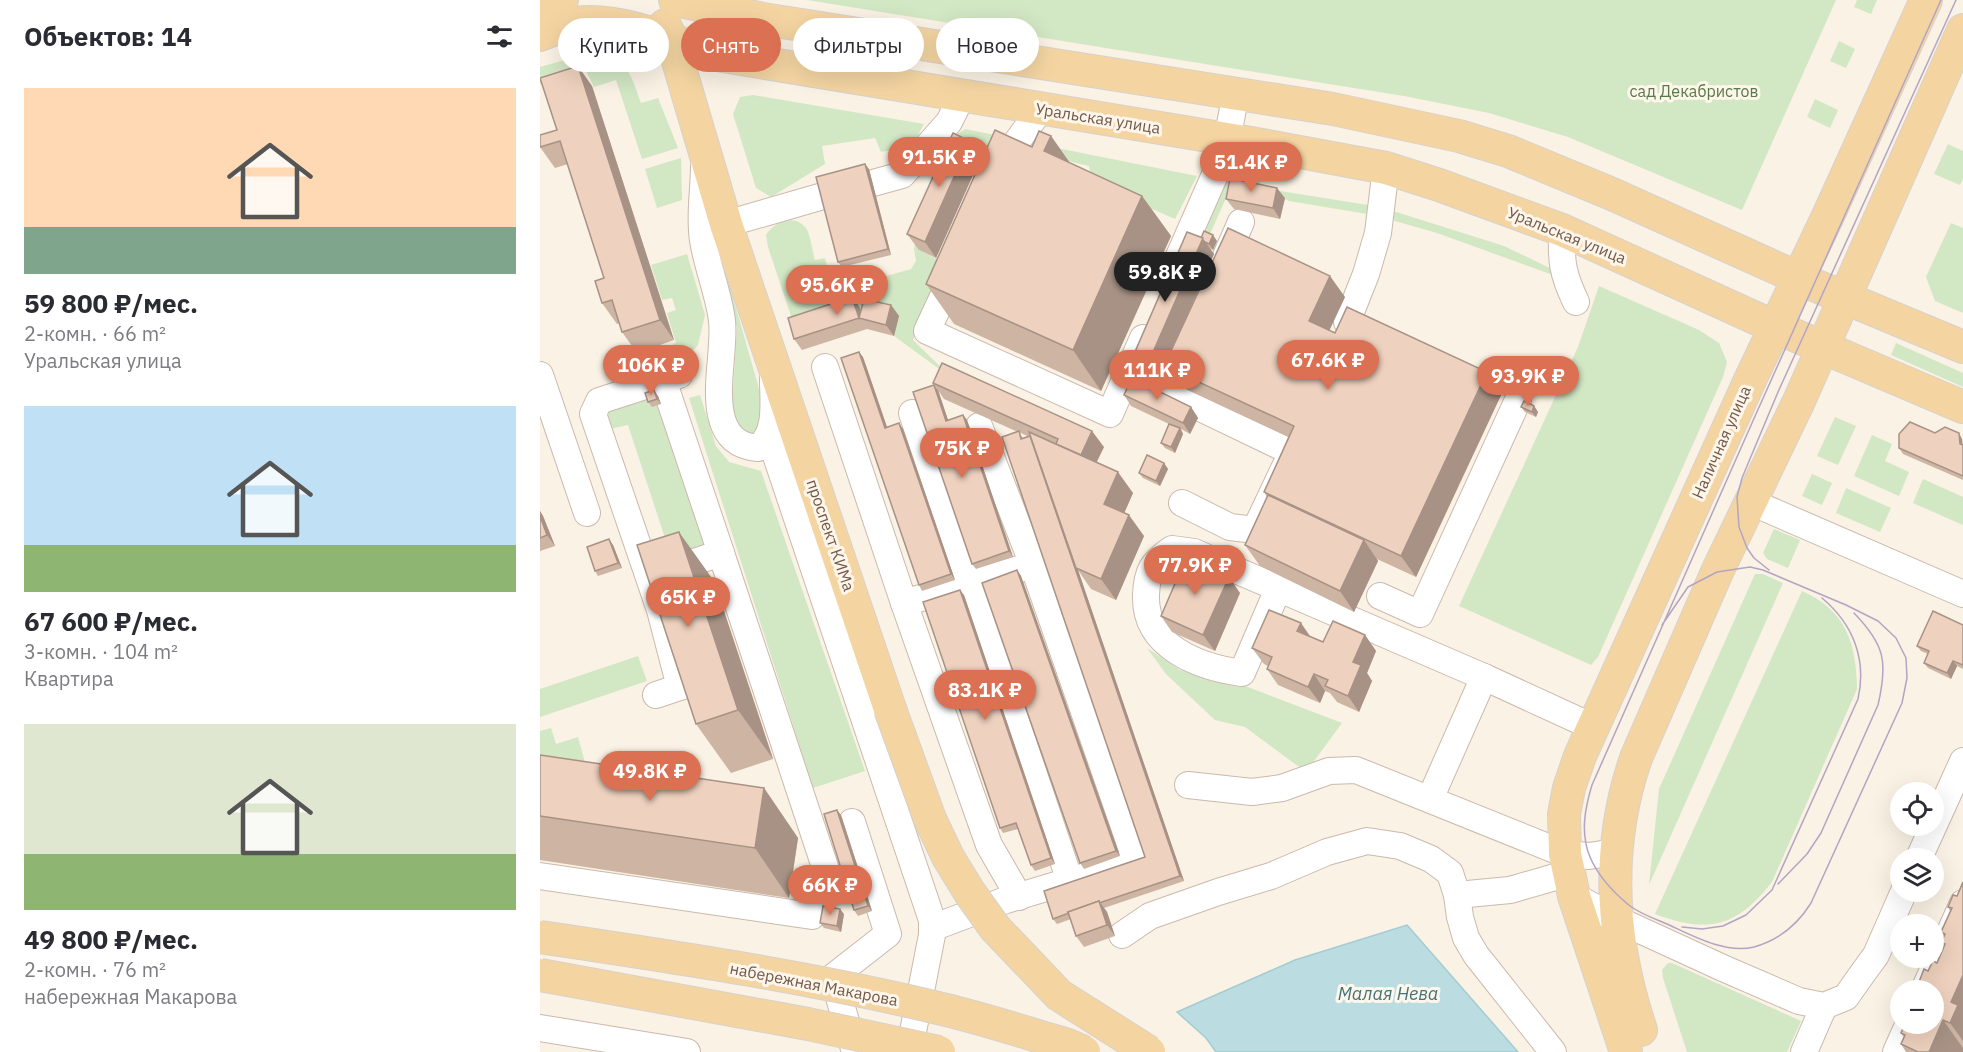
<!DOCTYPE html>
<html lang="ru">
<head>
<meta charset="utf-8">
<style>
	body { margin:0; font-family:"IBM Plex Sans",sans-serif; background:#f7f7f7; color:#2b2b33; height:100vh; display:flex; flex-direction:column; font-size:22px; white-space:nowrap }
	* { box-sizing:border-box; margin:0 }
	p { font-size:20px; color:#7c7c81 }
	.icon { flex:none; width:33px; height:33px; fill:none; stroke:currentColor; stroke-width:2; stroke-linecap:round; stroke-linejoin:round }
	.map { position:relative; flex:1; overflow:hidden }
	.panel { display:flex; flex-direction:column; background:#fff; width:540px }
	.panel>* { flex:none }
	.top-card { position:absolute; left:18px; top:18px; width:570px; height:54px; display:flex; gap:12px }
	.buttons { position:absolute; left:1350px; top:782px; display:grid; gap:12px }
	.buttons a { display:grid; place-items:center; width:54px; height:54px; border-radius:50%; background:#fff; box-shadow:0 6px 24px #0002; font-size:30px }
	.price { position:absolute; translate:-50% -51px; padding:0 14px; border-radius:21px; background:#db7053; color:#fff; font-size:20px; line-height:39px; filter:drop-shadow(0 2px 3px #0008) }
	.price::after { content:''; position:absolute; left:50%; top:36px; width:18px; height:14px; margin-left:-9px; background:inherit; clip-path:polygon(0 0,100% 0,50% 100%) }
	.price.current { background:#222; color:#fff }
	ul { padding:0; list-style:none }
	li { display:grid; align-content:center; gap:12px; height:318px; padding:0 24px }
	li span { display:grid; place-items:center; height:186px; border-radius:0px; color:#555 }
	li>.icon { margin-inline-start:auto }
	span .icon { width:108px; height:108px; fill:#fffc; stroke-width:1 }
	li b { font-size:26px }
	h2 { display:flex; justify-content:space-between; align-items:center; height:72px; padding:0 24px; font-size:26px }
	.pill { padding:0 21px; border-radius:27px; background:#fff; box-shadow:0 6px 24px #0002; font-size:21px; line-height:54px }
	.pill.current { background:#db7053; color:#fff }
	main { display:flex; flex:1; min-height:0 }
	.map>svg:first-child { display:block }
	.green { fill:#d2e7c4 }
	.water { fill:#bbdde2; stroke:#a2ccd3; stroke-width:1.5 }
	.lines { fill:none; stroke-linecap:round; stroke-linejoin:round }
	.minor-casing { stroke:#cbb9ac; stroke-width:28 }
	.major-casing { stroke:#d7d1cd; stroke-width:34 }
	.minor { stroke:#fff; stroke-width:26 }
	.major { stroke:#f4d5a2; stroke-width:32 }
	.tram { stroke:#b4a4c3; stroke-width:1.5 }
	.major-bridge-casing { stroke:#d7d1cd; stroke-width:34; stroke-linecap:butt }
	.major-bridge { stroke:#f4d5a2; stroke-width:32 }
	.wall { fill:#cdb4a3; fill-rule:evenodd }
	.shaded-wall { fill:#a79285 }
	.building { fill:#eed1be; stroke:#a79285; stroke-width:1.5 }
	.labels { text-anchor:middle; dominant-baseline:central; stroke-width:6; stroke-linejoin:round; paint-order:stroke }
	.park-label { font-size:16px; fill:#577b48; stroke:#fef6ea }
	.street-label { font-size:16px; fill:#71594c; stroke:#fef6ea }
	.water-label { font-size:18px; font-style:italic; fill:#44737c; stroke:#fef6ea }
</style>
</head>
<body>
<main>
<section class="panel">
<h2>Объектов: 14<svg class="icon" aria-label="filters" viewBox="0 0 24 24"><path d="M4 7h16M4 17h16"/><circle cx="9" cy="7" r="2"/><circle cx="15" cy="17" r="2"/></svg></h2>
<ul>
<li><span style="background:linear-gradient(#ffd9b3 75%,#7fa58c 0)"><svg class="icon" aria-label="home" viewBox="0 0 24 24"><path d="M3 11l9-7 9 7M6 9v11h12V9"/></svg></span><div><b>59 800 ₽/мес.</b><p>2-комн. · 66 m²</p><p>Уральская улица</p></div></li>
<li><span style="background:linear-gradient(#bfe0f5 75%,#8fb573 0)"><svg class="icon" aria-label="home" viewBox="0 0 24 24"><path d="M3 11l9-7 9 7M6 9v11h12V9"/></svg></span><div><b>67 600 ₽/мес.</b><p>3-комн. · 104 m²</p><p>Квартира</p></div></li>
<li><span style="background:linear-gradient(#dfe7d0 70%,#8fb573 0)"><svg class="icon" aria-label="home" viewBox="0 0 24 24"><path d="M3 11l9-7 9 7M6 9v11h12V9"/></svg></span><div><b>49 800 ₽/мес.</b><p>2-комн. · 76 m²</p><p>набережная Макарова</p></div></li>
</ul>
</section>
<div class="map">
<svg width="1423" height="1052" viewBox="0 0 1423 1052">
	<rect width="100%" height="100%" fill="#faf2e4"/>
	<!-- green -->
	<g class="green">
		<polygon points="267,0 1296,0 1202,210 1028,137 949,113 864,96"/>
		<polygon points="1317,0 1337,0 1331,14 1314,7"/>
		<polygon points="1299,41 1315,49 1306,68 1290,61"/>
		<path d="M39,56C84,59 87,60 101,103L118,98L138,148L102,159L76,80L54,87L45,69L0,84V67Z"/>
		<polygon points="213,95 384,124 372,146 341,152 335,138 282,146 285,164 231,197 216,188 193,114 200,97"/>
		<polygon points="1275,99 1298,110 1290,128 1267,117"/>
		<path d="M425,129L470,138L458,160L424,148L379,250L404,263L373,340L413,379L354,336L358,316L320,308L255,328L228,247L226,235C234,222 254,213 266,228C271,236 272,251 275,260L285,258L289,274L307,287L371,269L376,261L374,249L380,214L403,187L391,182L411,138Z"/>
		<polygon points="482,141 657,176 635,219 553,183 549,166 524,160 511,169"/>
		<polygon points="1408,144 1423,151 1423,179 1420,185 1394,174"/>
		<polygon points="141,158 142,200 117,208 105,169"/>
		<polygon points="685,182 721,188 690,189 670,234 659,248 599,384 598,383"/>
		<polygon points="740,191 828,205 827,214 749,201 739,196"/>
		<polygon points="174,207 191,290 221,396 218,429 214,434 197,429 192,408 197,328 173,243"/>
		<polygon points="850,210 964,246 1016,271 1040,316 1031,306 1013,275 897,233 848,219"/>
		<polygon points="1411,223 1423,228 1423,313 1395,301 1386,277"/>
		<polygon points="147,254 165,315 158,345 148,355 138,358 133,344 136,343 127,313 136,310 132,298 122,300 111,265"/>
		<polygon points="1059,286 1159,330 1179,343 1187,362 1183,377 1058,657 1051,665 919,606 1038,347"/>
		<polygon points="1356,343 1423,373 1423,387 1351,355"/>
		<polygon points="121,382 173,543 117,565 125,538 88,425 70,429 64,411"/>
		<polygon points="160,395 176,446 189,462 221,471 325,771 273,788 149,398"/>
		<polygon points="1295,417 1316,426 1298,465 1277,456"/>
		<polygon points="1332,435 1352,444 1345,461 1369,472 1359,496 1314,476"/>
		<polygon points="1272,474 1292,483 1282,505 1262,496"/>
		<polygon points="1383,479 1423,497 1423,525 1373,503"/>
		<polygon points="1306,488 1351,508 1340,532 1296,513"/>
		<polygon points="1234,529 1260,540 1248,568 1227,559 1223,553"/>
		<polygon points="1215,574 1223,574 1243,583 1109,885 1119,789"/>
		<path d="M1262,591C1307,611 1316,644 1317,689L1232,882C1197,927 1168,934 1115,914Z"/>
		<polygon points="607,648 640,670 700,684 802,723 766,772 705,727 675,720 626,674"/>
		<polygon points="98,656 107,681 0,717 0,689"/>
		<polygon points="11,728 16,744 38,737 46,766 0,759 0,731"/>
		<polygon points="1128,963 1132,963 1261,1021 1247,1052 1147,1052 1123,978 1122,970"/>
	</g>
	<!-- water -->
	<polygon class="water" points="867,925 978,1052 676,1052 666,1038 637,1012 755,960"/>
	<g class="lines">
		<defs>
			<g id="minor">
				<path d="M164,166C164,191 159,215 163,240C167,267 179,294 182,321C187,358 157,443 218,448C238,432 233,403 233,379"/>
				<polyline points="464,170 478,140 501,109"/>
				<polyline points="333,183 362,175 409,122 422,96"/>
				<polyline points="186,224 283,196"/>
				<path d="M1022,230C1021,261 1022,273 1036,302"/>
				<polyline points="636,263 677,170 687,140 696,93"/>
				<polyline points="683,263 701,222"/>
				<polyline points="414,273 387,331 570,414 603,338"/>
				<polyline points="807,322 826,274 838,233 846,168"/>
				<polyline points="285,367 364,603 449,845 479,897"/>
				<polyline points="0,375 47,513"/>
				<polyline points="123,380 181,553 127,571"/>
				<polyline points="372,413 530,881"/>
				<polyline points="229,435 392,920 392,935 369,1052"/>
				<polyline points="1211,502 1423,594"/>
				<polyline points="642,503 690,527 715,530 752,452 625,391 645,345"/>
				<path d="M738,589L702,673C659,667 604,647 606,595C607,571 612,563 632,549L654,552L944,677L1053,727"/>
				<polyline points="840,596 880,614 978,400"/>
				<polyline points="364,603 493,565"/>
				<polyline points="116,695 140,687 120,610 53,414 59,401 139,375"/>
				<polyline points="648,785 712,792 742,788 789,771 816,770 1025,854 1049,856 1075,852"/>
				<polyline points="890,799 944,677"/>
				<polyline points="312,822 348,934 293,977 315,1052"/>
				<polyline points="1379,858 1423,761"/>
				<polyline points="0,876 272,916 291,885 181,553"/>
				<polyline points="917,895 970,890 1029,873"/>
				<polyline points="1034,896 1076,919 1185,969 1259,1001 1284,1006 1306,997 1320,977 1336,955 1364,891"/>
				<polyline points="392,928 466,900 596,861 493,565 439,426"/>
				<polyline points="582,935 610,916 678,892 731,876 787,852 827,841 860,846 891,859 910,873 917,895 920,917 926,938 936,955 1013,1052"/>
				<polyline points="1384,990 1423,903"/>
				<polyline points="0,1028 147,1052"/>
				<polyline points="1264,1052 1284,1006"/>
				<polyline points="1356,1052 1369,1023"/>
			</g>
			<g id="major">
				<polyline points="135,0 223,19 793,109 919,136 968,151 1072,194 1274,285 1423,347"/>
				<polyline points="0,7 22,0"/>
				<polyline points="125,25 132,41 186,224 350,709"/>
				<path d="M0,35C11,31 24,25 36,23C78,17 131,40 171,54L711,143L846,168L899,185L1022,230L1235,327L1423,407"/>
				<path d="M1101,1030C1071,941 1065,848 1096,758L1177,572L1259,401L1423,30"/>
				<polyline points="1086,1052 1034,896 1025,854 1024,814 1029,788 1040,756 1210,380 1288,216 1386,0"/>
			</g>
		</defs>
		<!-- minor casing -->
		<use href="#minor" class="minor-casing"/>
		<!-- major casing -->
		<use href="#major" class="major-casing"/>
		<!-- minor -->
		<use href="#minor" class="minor"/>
		<!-- major -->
		<use href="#major" class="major"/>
		<!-- tram -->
		<g class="tram">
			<polyline points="1229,570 1214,558 1207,548 1199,527 1197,497 1202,478 1238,392 1416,0"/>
			<path d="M1122,625L1148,587L1177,572L1210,567L1223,570L1306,605L1338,621L1356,638L1366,658L1367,678L1362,703L1271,903C1258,924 1239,940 1214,947C1185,954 1153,936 1127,924C1115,919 1101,914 1090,906C1074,893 1058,876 1050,857C1040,833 1045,808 1052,785C1167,523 1284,261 1401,0"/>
			<path d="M1238,884L1267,854L1281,833L1338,705C1348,662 1345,645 1314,613"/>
			<path d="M1142,927L1162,929L1183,926L1206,915L1232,890L1318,699C1327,659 1313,624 1282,598"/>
		</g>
		<defs>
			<g id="major-bridge">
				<polyline points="350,709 390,819 408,857 430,893 455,928 519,995 609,1052"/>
				<path d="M0,937C134,957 270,977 402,1009C445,1019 486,1033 528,1045L544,1052"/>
				<polyline points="0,975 268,1024 399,1052"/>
			</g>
		</defs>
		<!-- major-bridge casing -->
		<use href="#major-bridge" class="major-bridge-casing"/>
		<!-- major-bridge -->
		<use href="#major-bridge" class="major-bridge"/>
	</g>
	<!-- wall -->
	<g class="wall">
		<polygon points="52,86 134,340 97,353 82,332 80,323 77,324 62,303 64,278 28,164 15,168 0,147 17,130"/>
		<polygon points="511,136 530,163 602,196 631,236 561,391 414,324 386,284 492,147"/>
		<polygon points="430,141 441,157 396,258 379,250 367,234"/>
		<polygon points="329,169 351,255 302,267 298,262"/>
		<polygon points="745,198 740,219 694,209 686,199"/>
		<polygon points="661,238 677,241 673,250 669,248 674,254 644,323 805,297 789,330 795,333 947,372 962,393 876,577 837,559 838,561 814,612 720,566 705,545 727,497 724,492 748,437 639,386 625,367 615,390 651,407 658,418 650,434 641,429 643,434 635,453 625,448 621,443 629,424 591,406 584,395 597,381 588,368"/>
		<polygon points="312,297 320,308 321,311 351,305 359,316 354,336 327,329 262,350 254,339"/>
		<polygon points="323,357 347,427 363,429 415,580 382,591 379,585"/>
		<path d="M393,383L564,447L556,462L593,493L584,513L604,536L576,600L551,589L538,570L644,881L564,908L567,912L575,936L544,947L536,936L531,919L517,924L513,919L605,857L478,432L404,399ZM479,432L489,437L483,438Z"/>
		<polygon points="398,390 408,420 423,415 427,420 473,557 436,569 432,564"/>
		<polygon points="118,396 121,404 112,407 108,402"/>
		<polygon points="994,406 998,412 996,417 985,412 981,407"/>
		<polygon points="1395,433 1422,439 1423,480 1363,454 1359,448"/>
		<polygon points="624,463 628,469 620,486 603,478 599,473"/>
		<polygon points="0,511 3,516 15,546 0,551"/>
		<polygon points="73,545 82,568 58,576 55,571"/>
		<polygon points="477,570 481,576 580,856 544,869 540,863"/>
		<polygon points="174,581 233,759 191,773 156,724"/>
		<polygon points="700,593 675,651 632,632 621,616"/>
		<polygon points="424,595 515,864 495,871 491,865 478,829 463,833 460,828"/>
		<polygon points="1423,625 1423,669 1417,666 1411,679 1388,668 1384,663 1388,654 1381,651 1377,646"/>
		<polygon points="825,635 836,651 827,673 832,681 819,712 797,702 790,693 785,691 780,703 738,685 727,669 728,666 724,664 712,648 770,637 783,642"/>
		<polygon points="0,755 224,788 258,838 249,898 0,860"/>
		<polygon points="301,815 332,911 318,916 314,910"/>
		<polygon points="1423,882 1423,1052 1366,1052 1361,1044 1364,1037 1361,1033 1364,1026 1361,1023 1394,1023 1377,987 1388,971 1397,963 1404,947 1401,943 1404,936 1401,932 1410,911 1408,907 1417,896"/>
		<polygon points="304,914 301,932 284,928 280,923"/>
	</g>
	<!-- shaded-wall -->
	<g class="shaded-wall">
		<polygon points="38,66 52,86 134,340 120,320"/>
		<polygon points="511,136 539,176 504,151"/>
		<polygon points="430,141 441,157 396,258 385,242"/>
		<polygon points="325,164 329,169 351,255 348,249"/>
		<polygon points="737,188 745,198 740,219 733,208"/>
		<polygon points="602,196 631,236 561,391 533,350"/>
		<polygon points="673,235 677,241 673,250 669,244"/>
		<polygon points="663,238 674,254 614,391 603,375"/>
		<polygon points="790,276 805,297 784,342 769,321"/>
		<polygon points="312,297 320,308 324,319 319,318"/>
		<polygon points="351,305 359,316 354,336 346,325"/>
		<polygon points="319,352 323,357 349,433 345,428"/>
		<polygon points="947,372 962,393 876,577 861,556"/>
		<polygon points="394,385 398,390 410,426 406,421"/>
		<polygon points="114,390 118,396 121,404 117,399"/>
		<polygon points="994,406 998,412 996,417 992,412"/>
		<polygon points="651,407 658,418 650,434 643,423"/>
		<polygon points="423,415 427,420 473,557 469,551"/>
		<polygon points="359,423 363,429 415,580 411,574"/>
		<polygon points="640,428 643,434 635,453 631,447"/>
		<polygon points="552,431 564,447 551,474 540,458"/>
		<polygon points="1419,433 1422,439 1423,448 1420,444"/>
		<polygon points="490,436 536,568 538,570 644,881 640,876"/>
		<polygon points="624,463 628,469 620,486 616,481"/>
		<polygon points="578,472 593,493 579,525 564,504"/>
		<polygon points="0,511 3,516 15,546 7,535 0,516"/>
		<polygon points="589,515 604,536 576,600 561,579"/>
		<polygon points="139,532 174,581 233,759 198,710"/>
		<polygon points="69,539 73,545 82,568 78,563"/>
		<polygon points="824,540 838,561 814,612 800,591"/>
		<polygon points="477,570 481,576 580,856 576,851"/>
		<polygon points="689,577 700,593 675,651 663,635"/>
		<polygon points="420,590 424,595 515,864 511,858"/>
		<polygon points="761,623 772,639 757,631"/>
		<polygon points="825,635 836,651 827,673 832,681 819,712 808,696 813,662"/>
		<polygon points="1413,661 1417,666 1411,679 1407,673"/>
		<polygon points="774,674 785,691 780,703 768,687"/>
		<polygon points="224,788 258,838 249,898 215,848"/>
		<polygon points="297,810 301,815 332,911 328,906"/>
		<polygon points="559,901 567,912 575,936 567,925"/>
		<polygon points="300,909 304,914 301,932 297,926"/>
		<polygon points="1423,975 1423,1041 1410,1023 1411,1002"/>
		<polygon points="1403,1020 1423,1048 1423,1052 1389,1052"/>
	</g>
	<!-- building -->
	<g class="building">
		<polygon points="38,66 120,320 82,332 72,300 62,303 55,281 64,278 20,141 0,147 0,135 17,130 0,78"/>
		<polygon points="455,130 492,147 499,131 511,136 504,151 602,196 533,350 386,284"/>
		<polygon points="413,133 430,141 385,242 367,234"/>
		<polygon points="325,164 348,249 298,262 276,177"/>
		<polygon points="690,178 737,188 733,208 686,199"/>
		<polygon points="688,228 790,276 769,321 795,333 807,307 947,372 861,556 724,492 754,426 624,366"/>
		<polygon points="664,231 673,235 669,244 665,242 661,238"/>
		<polygon points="647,232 663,238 603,375 588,368"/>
		<polygon points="312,297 319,318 324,299 351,305 346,325 319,318 254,339 248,318"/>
		<polygon points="319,352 345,428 359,423 411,574 379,585 301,358"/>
		<polygon points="402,363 552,431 541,455 516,444 518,439 393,383"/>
		<polygon points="592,378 651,407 643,423 584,395"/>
		<polygon points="394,385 406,421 423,415 469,551 432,564 373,392"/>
		<polygon points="114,390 117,399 108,402 105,393"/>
		<polygon points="984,401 994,406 992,412 981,407"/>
		<polygon points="1370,422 1395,433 1405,427 1419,433 1420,444 1423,445 1423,476 1359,448 1359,434"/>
		<polygon points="629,424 640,428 631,447 621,443"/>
		<polygon points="479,431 481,439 490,436 640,876 559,903 559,901 528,912 529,913 513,919 504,891 605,857 462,437"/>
		<polygon points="489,432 578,472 564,504 589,515 561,579 536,568"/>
		<polygon points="607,455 624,463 616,481 599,473"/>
		<polygon points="728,495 824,540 800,591 705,545"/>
		<polygon points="0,516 7,535 0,538"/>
		<polygon points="139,532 198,710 156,724 97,545"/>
		<polygon points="69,539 78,563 55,571 47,547"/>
		<polygon points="646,558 689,577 663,635 621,616"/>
		<polygon points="477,570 576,851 540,863 442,583"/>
		<polygon points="420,590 511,858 491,865 476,823 460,828 383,602"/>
		<polygon points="729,610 761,623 757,631 783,642 793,621 825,635 813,662 821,665 808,696 785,686 788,680 774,674 768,687 727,669 732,657 712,648"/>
		<polygon points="1393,611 1423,625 1423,665 1413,661 1407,673 1384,663 1389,651 1377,646"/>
		<polygon points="0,755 224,788 215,848 0,816"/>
		<polygon points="297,810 328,906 314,910 284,814"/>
		<polygon points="1423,882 1423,975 1411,1002 1418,1005 1410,1023 1403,1020 1389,1052 1378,1052 1361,1044 1365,1035 1361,1033 1365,1024 1363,1023 1394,1023 1394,990 1371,990 1373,985 1377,987 1384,969 1388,971 1393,961 1397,963 1405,944 1401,943 1405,934 1401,932 1412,908 1408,907 1413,895 1417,896"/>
		<polygon points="559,901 567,925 536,936 528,912"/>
		<polygon points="283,906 300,909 297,926 280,923"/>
	</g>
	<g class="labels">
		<!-- park labels -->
		<g class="park-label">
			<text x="1154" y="91">сад Декабристов</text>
		</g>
		<!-- street labels -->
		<g class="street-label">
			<text transform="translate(558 118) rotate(9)">Уральская улица</text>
			<text transform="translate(1027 235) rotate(22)">Уральская улица</text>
			<text transform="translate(1181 442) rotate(-66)">Наличная улица</text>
			<text transform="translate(291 535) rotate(71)">проспект КИМа</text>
			<text transform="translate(274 984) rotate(11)">набережная Макарова</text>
		</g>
		<!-- water labels -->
		<g class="water-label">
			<text x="848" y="993">Малая Нева</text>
		</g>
	</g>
</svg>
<div class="buttons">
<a><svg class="icon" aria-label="locate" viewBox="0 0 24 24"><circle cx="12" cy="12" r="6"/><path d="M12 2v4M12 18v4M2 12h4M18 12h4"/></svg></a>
<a><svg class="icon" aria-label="layers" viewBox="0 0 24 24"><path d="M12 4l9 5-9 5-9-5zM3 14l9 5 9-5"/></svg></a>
<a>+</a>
<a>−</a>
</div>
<b class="price" style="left:399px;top:188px">91.5K ₽</b>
<b class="price" style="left:711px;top:193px">51.4K ₽</b>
<b class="price current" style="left:625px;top:303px">59.8K ₽</b>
<b class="price" style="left:297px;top:316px">95.6K ₽</b>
<b class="price" style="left:788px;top:391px">67.6K ₽</b>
<b class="price" style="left:111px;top:396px">106K ₽</b>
<b class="price" style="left:617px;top:401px">111K ₽</b>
<b class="price" style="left:988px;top:407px">93.9K ₽</b>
<b class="price" style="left:422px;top:479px">75K ₽</b>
<b class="price" style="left:655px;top:596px">77.9K ₽</b>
<b class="price" style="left:148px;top:628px">65K ₽</b>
<b class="price" style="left:445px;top:721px">83.1K ₽</b>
<b class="price" style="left:110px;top:802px">49.8K ₽</b>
<b class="price" style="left:290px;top:916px">66K ₽</b>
<div class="top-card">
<a class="pill">Купить</a>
<a class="pill current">Снять</a>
<a class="pill">Фильтры</a>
<a class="pill">Новое</a>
</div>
</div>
</main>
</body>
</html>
